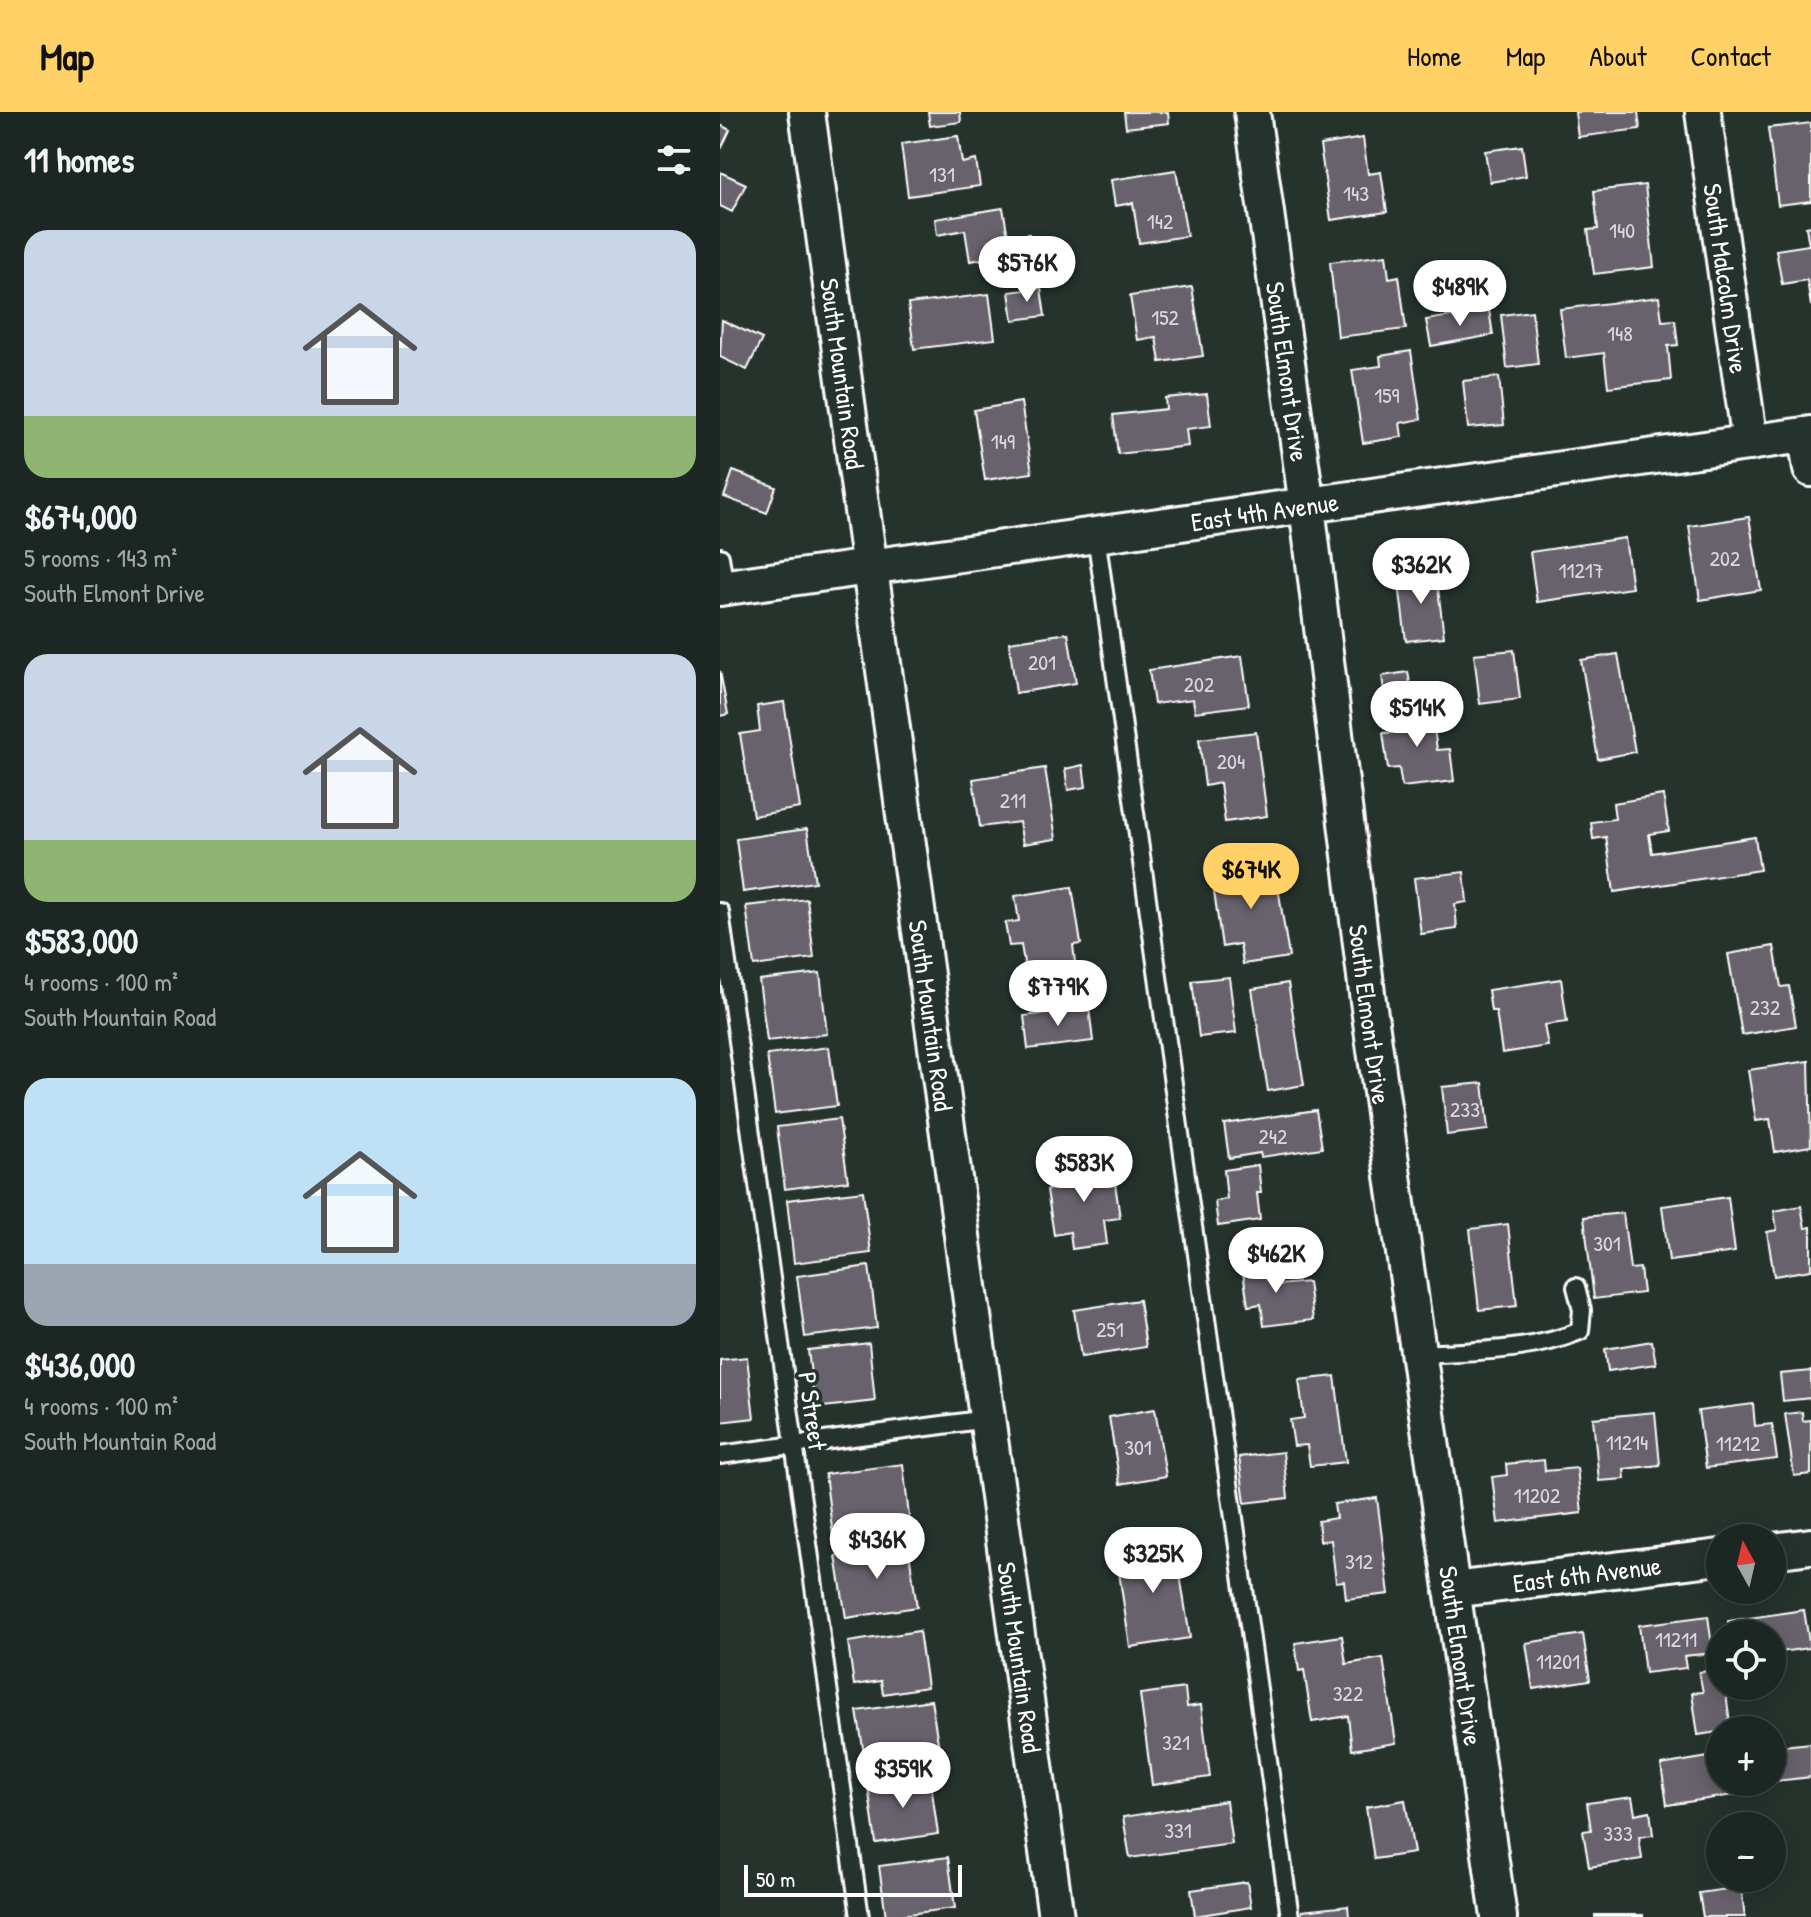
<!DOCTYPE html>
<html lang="en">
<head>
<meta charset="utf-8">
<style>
	body { margin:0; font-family:"Patrick Hand",sans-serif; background:#29322f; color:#f1f3f6; height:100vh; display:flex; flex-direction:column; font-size:30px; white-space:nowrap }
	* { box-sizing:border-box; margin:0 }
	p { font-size:26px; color:#a0a5a5 }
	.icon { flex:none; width:44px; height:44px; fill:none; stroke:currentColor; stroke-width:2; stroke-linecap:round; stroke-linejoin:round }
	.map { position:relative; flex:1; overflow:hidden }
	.details { display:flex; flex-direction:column; background:#1c2622; width:720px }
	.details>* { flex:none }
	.needle { width:52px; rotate:352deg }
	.tools { position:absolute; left:986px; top:1412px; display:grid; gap:16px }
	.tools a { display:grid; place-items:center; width:80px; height:80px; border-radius:50%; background:#1c2622; box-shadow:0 4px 20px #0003,0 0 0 2px #3a4340; font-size:40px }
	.scale { position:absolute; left:24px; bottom:20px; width:218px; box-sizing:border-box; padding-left:8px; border:4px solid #fff; border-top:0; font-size:22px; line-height:28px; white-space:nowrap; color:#fff; -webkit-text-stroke:6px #26332d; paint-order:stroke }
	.price { position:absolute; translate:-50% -68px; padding:0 18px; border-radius:28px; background:#fff; color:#222; font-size:26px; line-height:52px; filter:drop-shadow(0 2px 4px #0008) }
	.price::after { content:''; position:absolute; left:50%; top:48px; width:24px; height:18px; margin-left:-12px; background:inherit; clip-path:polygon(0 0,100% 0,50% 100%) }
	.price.current { background:#ffd166; color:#111 }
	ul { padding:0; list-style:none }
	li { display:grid; align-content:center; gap:16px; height:424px; padding:0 24px }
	li span { display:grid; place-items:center; height:248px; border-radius:24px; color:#555 }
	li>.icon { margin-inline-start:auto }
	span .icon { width:144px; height:144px; fill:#fffc; stroke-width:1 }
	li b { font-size:34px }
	h2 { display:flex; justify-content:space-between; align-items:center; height:96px; padding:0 24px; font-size:34px }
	header { display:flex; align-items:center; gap:48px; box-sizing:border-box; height:112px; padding:0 40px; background:#ffd166; color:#111 }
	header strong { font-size:38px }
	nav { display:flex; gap:44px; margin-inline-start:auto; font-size:28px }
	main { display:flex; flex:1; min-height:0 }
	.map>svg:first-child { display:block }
	.building { fill:#68626c; stroke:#fff; stroke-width:2 }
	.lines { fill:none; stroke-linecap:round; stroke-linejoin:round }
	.lane-casing { stroke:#fff; stroke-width:22 }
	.street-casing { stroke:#fff; stroke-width:40 }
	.lane { stroke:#26332d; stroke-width:16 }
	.street { stroke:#26332d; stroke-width:34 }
	.labels { text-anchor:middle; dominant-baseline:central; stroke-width:7; stroke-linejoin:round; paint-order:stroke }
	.number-label { font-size:22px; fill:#d9d8da }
	.street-label { font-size:26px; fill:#fff; stroke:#26332d }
</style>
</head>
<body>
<header>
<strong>Map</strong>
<nav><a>Home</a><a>Map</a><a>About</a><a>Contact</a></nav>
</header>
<main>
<section class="details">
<h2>11 homes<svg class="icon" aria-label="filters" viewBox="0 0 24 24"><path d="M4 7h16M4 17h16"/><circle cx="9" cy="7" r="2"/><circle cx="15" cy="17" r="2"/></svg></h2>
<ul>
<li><span style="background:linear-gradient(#c9d6e8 75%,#8fb573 0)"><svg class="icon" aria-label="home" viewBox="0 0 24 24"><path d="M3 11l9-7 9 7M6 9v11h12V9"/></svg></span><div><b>$674,000</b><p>5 rooms · 143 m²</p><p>South Elmont Drive</p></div></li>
<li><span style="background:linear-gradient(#c9d6e8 75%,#8fb573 0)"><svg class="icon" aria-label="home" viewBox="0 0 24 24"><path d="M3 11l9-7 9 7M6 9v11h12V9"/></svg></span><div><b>$583,000</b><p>4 rooms · 100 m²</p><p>South Mountain Road</p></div></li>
<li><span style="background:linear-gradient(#bfe0f5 75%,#9aa5b1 0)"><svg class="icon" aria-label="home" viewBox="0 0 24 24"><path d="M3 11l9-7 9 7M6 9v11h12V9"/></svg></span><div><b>$436,000</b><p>4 rooms · 100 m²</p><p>South Mountain Road</p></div></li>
</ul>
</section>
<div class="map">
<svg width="1091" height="1805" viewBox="0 0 1091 1805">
	<rect width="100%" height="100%" fill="#26332d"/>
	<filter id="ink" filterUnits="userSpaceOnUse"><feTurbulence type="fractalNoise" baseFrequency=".0125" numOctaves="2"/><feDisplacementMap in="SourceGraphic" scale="16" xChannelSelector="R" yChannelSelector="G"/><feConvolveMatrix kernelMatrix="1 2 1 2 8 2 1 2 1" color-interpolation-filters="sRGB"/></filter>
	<g filter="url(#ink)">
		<!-- building -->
		<g class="building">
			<polygon points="208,0 240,0 241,10 210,14"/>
			<polygon points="404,0 448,0 449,11 406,16"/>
			<polygon points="855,0 918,0 920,17 858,25"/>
			<polygon points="1091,11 1091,89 1058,93 1048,16"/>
			<polygon points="0,13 10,18 1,37 0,36"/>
			<polygon points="238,24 242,51 256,48 260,74 188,84 181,32"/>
			<polygon points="643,26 648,62 661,60 667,100 611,108 600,33"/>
			<polygon points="802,34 806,64 770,70 765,39"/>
			<polygon points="456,58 467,124 419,131 413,91 395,94 391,68"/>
			<polygon points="0,60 26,72 12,100 0,94"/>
			<polygon points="925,73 934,155 874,162 868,118 878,117 874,79"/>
			<polygon points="283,96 288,125 309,122 311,138 293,141 294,153 271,156 270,146 250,149 245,118 217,123 215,107"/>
			<polygon points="1091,114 1091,194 1087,168 1062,172 1056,138 1089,133 1086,115"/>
			<polygon points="666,143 669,166 679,164 686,217 618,225 610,150"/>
			<polygon points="472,175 483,244 440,250 436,225 417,228 410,184"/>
			<polygon points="321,176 325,204 293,208 289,180"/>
			<polygon points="269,182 275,227 194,237 188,192"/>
			<polygon points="939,185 942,209 955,208 958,233 948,234 951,268 888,275 884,241 846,246 840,197"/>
			<polygon points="769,198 773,223 711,234 706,208"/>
			<polygon points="812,199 818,252 787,256 781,203"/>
			<polygon points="2,208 42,227 27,258 0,245"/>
			<polygon points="691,239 701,307 680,311 682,325 643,331 632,258 661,254 660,244"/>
			<polygon points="779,265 784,313 748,316 743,269"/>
			<polygon points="487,282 491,314 466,317 468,334 398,342 393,303 446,297 445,286"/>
			<polygon points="301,290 312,361 265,368 254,298"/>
			<polygon points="13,359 56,375 47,401 4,385"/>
			<polygon points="1029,405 1041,478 980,488 969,414"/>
			<polygon points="905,426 912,476 817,490 810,440"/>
			<polygon points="716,460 724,525 686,529 678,464"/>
			<polygon points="348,521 356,571 296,581 289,530"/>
			<polygon points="794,538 800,587 760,592 754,542"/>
			<polygon points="898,542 915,640 878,647 861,548"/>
			<polygon points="522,544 529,593 475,600 473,587 434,592 429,558"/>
			<polygon points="0,559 8,602 0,604"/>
			<polygon points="688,560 693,588 666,592 662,564"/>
			<polygon points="64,590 80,696 33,704 20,622 40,619 37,594"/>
			<polygon points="711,594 717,638 730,637 734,669 682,675 679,656 668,657 663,621 674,620 672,599"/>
			<polygon points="536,620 547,704 505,710 500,671 485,674 479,627"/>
			<polygon points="363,653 366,675 348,678 345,657"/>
			<polygon points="325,656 336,727 303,732 299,710 260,715 253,667"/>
			<polygon points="943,683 949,719 929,722 932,741 1035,725 1040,758 894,780 886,725 873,727 871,710 895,707 893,691"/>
			<polygon points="87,717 95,770 23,780 16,727"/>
			<polygon points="554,749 569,845 523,852 520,832 502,835 491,758"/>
			<polygon points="744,760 747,790 735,792 737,817 701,822 694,766"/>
			<polygon points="352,775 361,832 353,833 356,859 307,867 301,833 289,834 285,811 299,809 295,784"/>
			<polygon points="87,787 94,846 34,854 26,794"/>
			<polygon points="1054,834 1061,875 1069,874 1076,914 1022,923 1008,842"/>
			<polygon points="100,861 107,922 47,929 39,868"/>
			<polygon points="509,865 516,921 479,925 472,869"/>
			<polygon points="841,867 847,910 824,913 828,934 782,941 776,899 771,899 768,878"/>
			<polygon points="568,871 584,973 548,979 532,877"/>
			<polygon points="369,896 373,929 308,937 304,904"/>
			<polygon points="109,935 117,994 55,1002 47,943"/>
			<polygon points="1089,949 1091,1034 1055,1040 1050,1007 1036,1009 1028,958"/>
			<polygon points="763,971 768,1018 727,1023 722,975"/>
			<polygon points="596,998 602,1036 541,1045 540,1041 509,1046 504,1012"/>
			<polygon points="119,1007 128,1069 65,1077 57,1015"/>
			<polygon points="392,1050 400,1106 384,1108 387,1132 352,1137 350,1120 334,1123 327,1078 337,1076 335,1058"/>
			<polygon points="538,1053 541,1081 537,1081 540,1108 498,1114 495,1089 507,1087 504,1058"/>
			<polygon points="143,1079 151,1141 74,1151 67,1088"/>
			<polygon points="1008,1085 1015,1140 949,1149 942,1094"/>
			<polygon points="1081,1094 1085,1116 1091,1115 1091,1158 1054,1164 1047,1120 1057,1118 1054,1099"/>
			<polygon points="903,1101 910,1157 920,1156 923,1181 874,1187 864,1105"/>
			<polygon points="788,1112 797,1194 759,1198 750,1117"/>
			<polygon points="555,1149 559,1173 588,1170 593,1208 544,1214 541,1192 528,1194 522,1153"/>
			<polygon points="149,1154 157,1216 85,1225 77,1164"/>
			<polygon points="419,1188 426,1235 361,1245 354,1198"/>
			<polygon points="932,1229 936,1252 888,1259 885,1237"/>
			<polygon points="149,1231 155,1289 95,1296 88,1238"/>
			<polygon points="27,1245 34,1306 0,1310 0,1248"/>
			<polygon points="1091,1259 1091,1286 1063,1289 1060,1262"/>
			<polygon points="615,1264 626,1350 590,1354 587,1333 574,1334 570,1308 584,1306 579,1268"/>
			<polygon points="1033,1292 1035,1314 1052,1312 1057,1347 986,1356 978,1299"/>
			<polygon points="435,1297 446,1364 400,1372 389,1305"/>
			<polygon points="935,1300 940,1353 904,1357 905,1367 879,1369 873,1306"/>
			<polygon points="1082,1300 1083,1309 1091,1308 1091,1362 1074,1364 1065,1302"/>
			<polygon points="563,1340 568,1386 525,1391 519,1345"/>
			<polygon points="824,1348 825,1359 857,1356 862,1401 778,1411 772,1365 787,1363 786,1352"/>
			<polygon points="183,1352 191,1422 114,1431 105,1362"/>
			<polygon points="657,1386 669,1482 626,1487 624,1469 616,1470 611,1428 600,1429 598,1409 616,1406 614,1392"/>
			<polygon points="455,1431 470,1526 410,1535 396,1440"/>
			<polygon points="188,1433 197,1495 126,1506 116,1444"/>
			<polygon points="1084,1498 1090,1536 1052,1541 1052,1522 1010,1522 1008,1509"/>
			<polygon points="988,1504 993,1541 964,1544 966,1556 925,1561 919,1513"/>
			<polygon points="199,1519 207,1575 163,1582 161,1569 134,1573 128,1530"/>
			<polygon points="863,1522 870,1568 813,1577 806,1531"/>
			<polygon points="622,1524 626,1552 663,1546 676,1631 632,1638 628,1604 592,1610 584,1558 579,1559 575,1531"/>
			<polygon points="1000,1558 1000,1574 1005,1574 1011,1618 978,1623 972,1581 983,1580 979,1560"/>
			<polygon points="465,1576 467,1595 481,1593 490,1665 432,1673 420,1582"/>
			<polygon points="211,1588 221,1649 147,1660 137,1599"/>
			<polygon points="1091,1631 1091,1665 1056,1669 1052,1635"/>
			<polygon points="1000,1643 1000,1670 1012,1670 1014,1683 947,1693 941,1653"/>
			<polygon points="210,1665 218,1722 156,1731 148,1674"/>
			<polygon points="912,1685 915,1702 930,1699 933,1723 919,1725 922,1747 869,1755 863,1719 871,1718 867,1691"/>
			<polygon points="685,1688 694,1741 654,1747 646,1695"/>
			<polygon points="506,1689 512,1732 410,1746 403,1705"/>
			<polygon points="228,1745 235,1796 166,1805 159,1754"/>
			<polygon points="527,1770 531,1795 475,1804 471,1778"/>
			<polygon points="1021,1775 1025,1805 983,1805 979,1781"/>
			<polygon points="628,1794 629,1805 582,1805 582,1799"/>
			<rect x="875" y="1803" width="48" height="2"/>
		</g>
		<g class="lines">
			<defs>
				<g id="lane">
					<polyline points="376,423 570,1805"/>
					<polyline points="0,445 5,475"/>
					<polyline points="0,800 140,1805"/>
					<path d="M699,1242C751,1239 812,1240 860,1219L862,1198L856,1175"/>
					<polyline points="0,1343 267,1307"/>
				</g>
				<g id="street">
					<path id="s1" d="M87,0L336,1805"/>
					<path id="s2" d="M532,0L587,394L648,889L779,1805"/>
					<path id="s3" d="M983,0L1030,331"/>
					<polyline points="1086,323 1091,357"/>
					<path id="s4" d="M0,476L1091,322"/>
					<polyline points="1052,1439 1091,1434"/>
					<path id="s5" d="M732,1478L1000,1445"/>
				</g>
			</defs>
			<!-- lane casing -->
			<use href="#lane" class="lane-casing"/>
			<!-- street casing -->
			<use href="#street" class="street-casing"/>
			<!-- lane -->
			<use href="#lane" class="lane"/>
			<!-- street -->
			<use href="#street" class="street"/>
		</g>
	</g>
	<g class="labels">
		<!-- number labels -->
		<g class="number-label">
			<text x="222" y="62">131</text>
			<text x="636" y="81">143</text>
			<text x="440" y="109">142</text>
			<text x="902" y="118">140</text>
			<text x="445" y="205">152</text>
			<text x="900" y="221">148</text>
			<text x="667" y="283">159</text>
			<text x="283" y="329">149</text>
			<text x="1005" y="446">202</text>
			<text x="861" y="458">11217</text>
			<text x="322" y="550">201</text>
			<text x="479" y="572">202</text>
			<text x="511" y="649">204</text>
			<text x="293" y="688">211</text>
			<text x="1045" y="895">232</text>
			<text x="745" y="997">233</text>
			<text x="553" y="1024">242</text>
			<text x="887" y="1131">301</text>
			<text x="390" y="1217">251</text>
			<text x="907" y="1330">11214</text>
			<text x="1018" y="1331">11212</text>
			<text x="418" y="1335">301</text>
			<text x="817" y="1383">11202</text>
			<text x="639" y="1449">312</text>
			<text x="956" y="1527">11211</text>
			<text x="838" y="1549">11201</text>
			<text x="628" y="1581">322</text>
			<text x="456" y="1630">321</text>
			<text x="458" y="1718">331</text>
			<text x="898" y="1721">333</text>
		</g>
		<!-- street labels -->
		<g class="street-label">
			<text stroke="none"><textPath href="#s3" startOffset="168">South Malcolm Drive</textPath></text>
			<text stroke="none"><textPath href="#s2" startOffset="262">South Elmont Drive</textPath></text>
			<text stroke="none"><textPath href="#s1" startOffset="264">South Mountain Road</textPath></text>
			<text stroke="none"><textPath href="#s4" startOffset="550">East 4th Avenue</textPath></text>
			<text stroke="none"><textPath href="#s1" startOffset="912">South Mountain Road</textPath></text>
			<text stroke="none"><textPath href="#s2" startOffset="910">South Elmont Drive</textPath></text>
			<text transform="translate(93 1299) rotate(82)">P Street</text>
			<text stroke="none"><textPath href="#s5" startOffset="136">East 6th Avenue</textPath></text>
			<text stroke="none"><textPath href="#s1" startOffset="1560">South Mountain Road</textPath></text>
			<text stroke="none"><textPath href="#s2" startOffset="1558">South Elmont Drive</textPath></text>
		</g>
	</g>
</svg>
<div class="tools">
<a><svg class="needle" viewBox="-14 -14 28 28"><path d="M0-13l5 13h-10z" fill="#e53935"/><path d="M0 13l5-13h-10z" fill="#a0a5a5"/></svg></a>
<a><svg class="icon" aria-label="locate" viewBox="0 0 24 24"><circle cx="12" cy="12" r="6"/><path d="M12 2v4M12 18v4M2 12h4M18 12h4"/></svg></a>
<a>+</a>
<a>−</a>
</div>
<div class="scale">50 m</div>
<b class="price" style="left:307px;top:192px">$576K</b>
<b class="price" style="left:740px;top:216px">$489K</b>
<b class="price" style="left:701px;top:494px">$362K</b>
<b class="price" style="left:697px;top:637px">$514K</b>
<b class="price current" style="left:531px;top:799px">$674K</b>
<b class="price" style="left:338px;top:916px">$779K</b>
<b class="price" style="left:364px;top:1092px">$583K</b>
<b class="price" style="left:556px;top:1183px">$462K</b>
<b class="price" style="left:157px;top:1469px">$436K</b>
<b class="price" style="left:433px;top:1483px">$325K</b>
<b class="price" style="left:183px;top:1698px">$359K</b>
</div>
</main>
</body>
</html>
